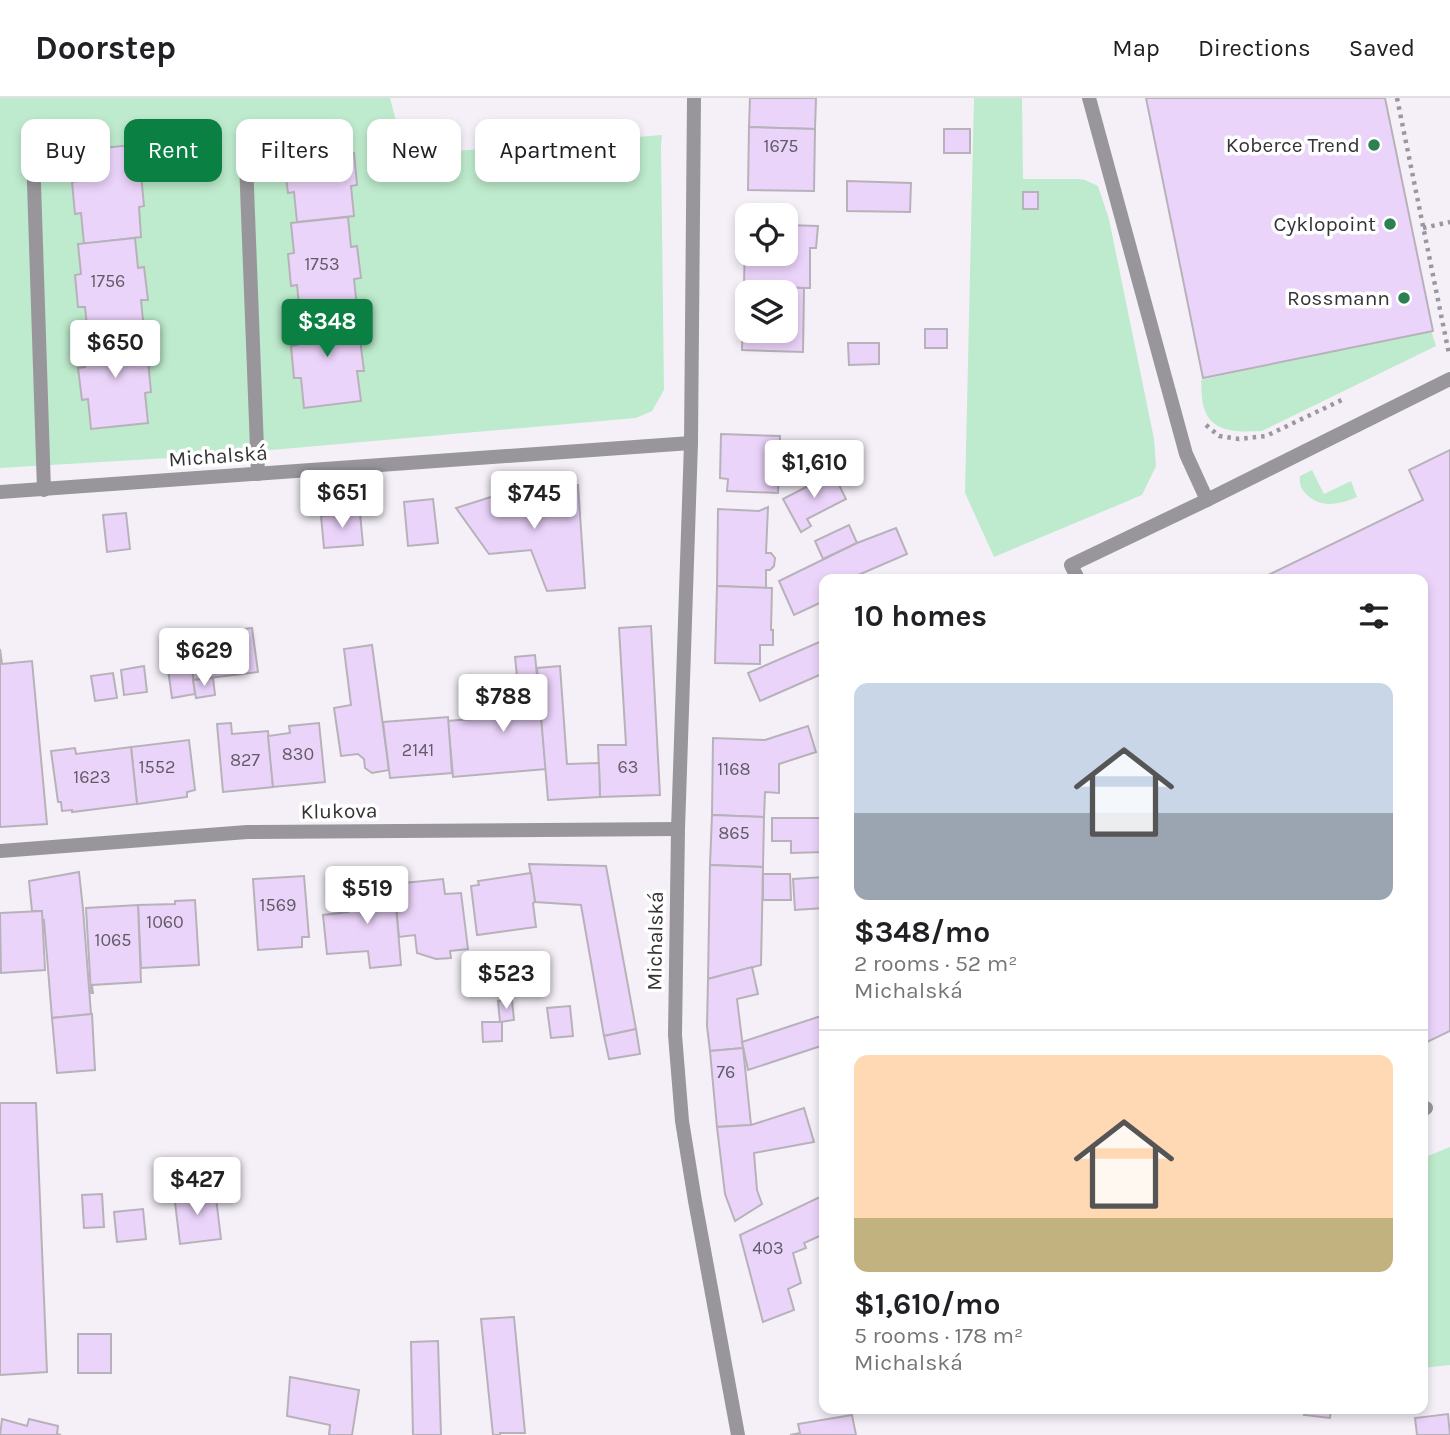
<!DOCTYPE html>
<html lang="en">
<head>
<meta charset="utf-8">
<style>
	body { margin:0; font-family:Karla,sans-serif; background:#f6f6f6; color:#202124; height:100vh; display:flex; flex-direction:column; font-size:26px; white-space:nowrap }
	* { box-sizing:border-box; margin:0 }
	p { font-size:23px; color:#757577 }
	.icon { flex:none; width:38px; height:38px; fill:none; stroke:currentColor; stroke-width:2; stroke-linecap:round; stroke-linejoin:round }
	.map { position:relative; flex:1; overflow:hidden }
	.drawer { position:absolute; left:819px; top:476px; width:609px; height:840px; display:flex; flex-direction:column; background:#fff; border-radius:14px; box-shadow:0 4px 10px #0003 }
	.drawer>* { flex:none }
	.guide { position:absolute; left:21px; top:21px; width:665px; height:63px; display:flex; gap:14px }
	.controls { position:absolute; left:735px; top:105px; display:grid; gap:14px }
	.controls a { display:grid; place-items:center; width:63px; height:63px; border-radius:14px; background:#fff; box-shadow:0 4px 10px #0003; font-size:35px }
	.price { position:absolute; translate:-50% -60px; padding:0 16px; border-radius:7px; background:#fff; color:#222; font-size:23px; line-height:46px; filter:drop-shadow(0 2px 4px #0008) }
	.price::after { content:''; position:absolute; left:50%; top:42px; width:21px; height:16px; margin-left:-10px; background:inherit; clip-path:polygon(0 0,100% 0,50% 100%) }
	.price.current { background:#0b8043; color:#fff }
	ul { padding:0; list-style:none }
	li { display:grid; align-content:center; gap:14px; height:371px; padding:0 35px }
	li+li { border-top:2px solid #e0e0e0 }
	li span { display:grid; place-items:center; height:217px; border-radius:14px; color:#555 }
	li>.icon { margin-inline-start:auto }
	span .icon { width:126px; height:126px; fill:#fffc; stroke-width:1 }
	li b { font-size:30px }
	h2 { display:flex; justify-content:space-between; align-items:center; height:84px; padding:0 35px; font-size:30px }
	.pill { padding:0 24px; border-radius:14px; background:#fff; box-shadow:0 4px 10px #0003; font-size:24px; line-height:63px }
	.pill.current { background:#0b8043; color:#fff }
	header { display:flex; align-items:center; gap:42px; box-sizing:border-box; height:98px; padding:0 35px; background:#fff; border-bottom:2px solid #e0e0e0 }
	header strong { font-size:33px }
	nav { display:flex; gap:38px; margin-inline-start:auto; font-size:24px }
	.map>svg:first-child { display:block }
	.green { fill:#beebcd }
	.building { fill:#ebd4fa; stroke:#b7b2ba; stroke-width:2; fill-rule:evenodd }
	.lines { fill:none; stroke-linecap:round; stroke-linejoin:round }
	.path { stroke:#9b989d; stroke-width:4.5; stroke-dasharray:3.5 5; stroke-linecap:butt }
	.service { stroke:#98969a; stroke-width:14 }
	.minor { stroke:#98969a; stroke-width:14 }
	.poi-dot { fill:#2c8052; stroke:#fff; stroke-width:2.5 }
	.labels { text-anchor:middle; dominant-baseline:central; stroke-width:7; stroke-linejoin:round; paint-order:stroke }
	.number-label { font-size:18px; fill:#625b67 }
	.poi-label { font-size:21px; fill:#353336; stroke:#fff; text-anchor:end }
	.street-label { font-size:21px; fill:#353336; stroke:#fff }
</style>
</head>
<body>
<header>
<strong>Doorstep</strong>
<nav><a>Map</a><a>Directions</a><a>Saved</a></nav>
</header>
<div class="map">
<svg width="1450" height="1337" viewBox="0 0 1450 1337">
	<rect width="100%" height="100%" fill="#f5f0f8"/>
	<!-- green -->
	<g class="green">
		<polygon points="0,0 390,0 405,57 662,37 661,47 664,292 652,313 636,320 202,358 0,370"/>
		<polygon points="974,0 1022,0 1023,81 1079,81 1085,82 1098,88 1109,121 1154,341 1156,368 1142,397 994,459 965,395"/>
		<path d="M1431,232L1436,248L1262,333C1240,334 1212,336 1204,310C1201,301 1202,291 1201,282Z"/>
		<path d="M1312,372L1324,396L1351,383L1357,399C1348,403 1339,406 1329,406C1315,406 1297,394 1300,378Z"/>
		<polygon points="1450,1049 1450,1267 1423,1270 1423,1060"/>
	</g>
	<!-- building -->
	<g class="building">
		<polygon points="750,0 816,0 815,31 749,29"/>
		<polygon points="1146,0 1385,0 1433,233 1203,280"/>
		<polygon points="344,26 347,56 354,55 357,87 351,88 354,118 297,124 294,94 288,95 284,63 290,62 287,32"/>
		<polygon points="749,29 815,31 814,93 748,92"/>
		<rect x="944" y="31" width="26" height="24"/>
		<polygon points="131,47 135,77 141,76 144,108 139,109 141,139 84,146 81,115 75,116 72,84 78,83 75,53"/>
		<polygon points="847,83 911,85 910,114 847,113"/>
		<rect x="1023" y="94" width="15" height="17"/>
		<polygon points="348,119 351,149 357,148 361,180 354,181 357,210 300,217 297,187 291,188 288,156 294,155 291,125"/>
		<polygon points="786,127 818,128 816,150 810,150 810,190 744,189 745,137 747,137 747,156 786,156"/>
		<polygon points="135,140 138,170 144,169 148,202 141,202 144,232 88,238 85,209 78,209 75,177 81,176 78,146"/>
		<path d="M744,189L804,190L803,254L742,252ZM747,194H786V233H747Z"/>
		<polygon points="351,212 354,242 360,241 364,273 357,273 361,303 304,310 301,280 294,280 291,248 297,247 294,217"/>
		<rect x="925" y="231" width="22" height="19"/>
		<polygon points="139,233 141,263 148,262 151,294 145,295 148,325 91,331 88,301 82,302 78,270 85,269 81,239"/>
		<polygon points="848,245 879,245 879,266 849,267"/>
		<polygon points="721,336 780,338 778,395 727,393 728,381 720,380"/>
		<polygon points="1450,352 1450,933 1423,946 1423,481 1260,481 1423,402 1409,372"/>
		<polygon points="833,375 846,401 807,421 811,428 801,434 783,401"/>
		<polygon points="578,387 585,490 547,493 531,452 489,456 456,410 494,398 493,395"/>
		<polygon points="433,401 438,445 408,448 404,404"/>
		<polygon points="768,409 766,455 771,455 775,460 774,468 770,472 766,472 766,490 717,488 718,411 759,413"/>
		<polygon points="126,415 130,451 107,454 103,417"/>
		<polygon points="360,415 363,447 324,450 321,418"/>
		<polygon points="849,427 857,445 823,461 815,443"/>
		<polygon points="896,430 907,456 849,481 824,481 824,503 794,517 779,483 857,445"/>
		<polygon points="717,488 772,490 771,532 773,532 773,547 760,547 760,566 715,565"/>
		<polygon points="651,528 660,697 600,699 598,647 626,647 619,530"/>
		<polygon points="252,530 258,574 193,582 187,539"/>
		<polygon points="824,542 824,575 760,603 748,575"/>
		<polygon points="372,547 389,672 372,675 365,670 364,661 358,656 341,658 334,610 351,607 344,551"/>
		<polygon points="0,551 2,566 32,563 47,726 0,729"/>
		<polygon points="190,554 195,596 172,600 166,557"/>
		<polygon points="535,557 546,671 453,679 448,623 521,617 515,559"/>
		<polygon points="144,568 147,594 124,597 121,572"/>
		<polygon points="560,568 567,666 599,665 600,699 548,702 537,570"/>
		<polygon points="113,575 117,600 95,603 91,578"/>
		<polygon points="213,580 215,597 196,600 193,582"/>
		<polygon points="448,619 452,675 390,680 383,624"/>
		<polygon points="231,625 232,636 268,633 273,689 223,694 217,626"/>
		<polygon points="319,625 325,684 273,689 268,638 290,635 289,628"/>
		<polygon points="808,628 816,654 779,666 779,695 765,694 764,719 712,717 713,640 765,642"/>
		<polygon points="189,642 195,692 187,694 187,699 137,706 131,649"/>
		<polygon points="131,649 137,706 72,714 72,712 62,713 61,704 58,704 51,653 75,650 76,656"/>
		<polygon points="712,717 764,719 763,769 710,767"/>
		<polygon points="772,720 824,720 824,754 791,755 791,743 772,743"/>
		<polygon points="529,766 606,768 636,931 604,938 581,807 535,804"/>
		<polygon points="710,767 763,769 761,867 708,881"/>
		<polygon points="79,774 83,811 91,916 52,920 44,822 42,822 42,813 32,813 29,783"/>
		<polygon points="531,775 535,804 533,805 536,829 477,837 471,788 479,787 478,783"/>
		<polygon points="763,776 790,776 791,802 763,802"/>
		<polygon points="304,778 309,839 302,839 302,849 258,852 253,781"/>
		<polygon points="824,779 824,810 795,812 793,781"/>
		<polygon points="443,781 445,796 461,795 468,851 450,853 451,860 436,861 417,855 415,837 399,839 394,786"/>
		<polygon points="394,786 401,867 370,870 368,853 327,856 323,817 348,814 346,790"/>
		<polygon points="195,802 199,867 141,870 138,807 175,806 175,803"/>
		<polygon points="138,807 141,884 92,887 93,895 91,895 86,810"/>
		<polygon points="42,813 45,872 1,875 0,815"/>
		<polygon points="487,863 491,894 472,896 470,865"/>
		<polygon points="752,869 758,896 737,901 743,950 710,953 707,928 708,881"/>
		<polygon points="512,902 514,922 500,924 498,903"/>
		<polygon points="570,908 573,938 551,940 547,910"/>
		<polygon points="92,916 95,972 57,975 52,920"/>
		<polygon points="824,917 824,947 748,972 742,944"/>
		<polygon points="482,924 502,924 502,943 483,944"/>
		<polygon points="636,931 640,956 609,961 604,938"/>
		<polygon points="743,950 751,1027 717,1029 710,953"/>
		<polygon points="0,1005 36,1005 47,1274 0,1277"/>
		<polygon points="804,1010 814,1044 754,1055 757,1092 762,1106 735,1123 725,1096 717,1029 751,1027"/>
		<polygon points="215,1092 221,1141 180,1146 174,1096"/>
		<polygon points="102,1096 104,1129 84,1130 82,1097"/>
		<polygon points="824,1097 824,1136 804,1145 806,1150 793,1155 801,1185 788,1191 794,1212 763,1224 740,1137"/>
		<polygon points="143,1111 146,1141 117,1144 114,1114"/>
		<polygon points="514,1219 525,1335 500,1335 500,1337 493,1337 481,1221"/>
		<rect x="78" y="1236" width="33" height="39"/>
		<polygon points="438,1243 441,1337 413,1337 411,1244"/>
		<polygon points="290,1279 359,1292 352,1337 329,1337 330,1327 287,1318"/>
		<polygon points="1305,1311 1331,1311 1330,1320 1304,1317"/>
		<polygon points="1448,1316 1450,1337 1417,1337 1415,1320"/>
		<polygon points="852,1317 856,1337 790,1337 800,1335 798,1326"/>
		<polygon points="2,1321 27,1328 29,1321 58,1328 57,1336 61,1337 0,1337"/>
	</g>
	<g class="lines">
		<!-- path -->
		<g class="path">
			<polyline points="1397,0 1449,256"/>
			<polyline points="1423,130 1450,124"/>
			<polyline points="1206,327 1219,338 1239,341 1266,338 1346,300"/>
		</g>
		<!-- service -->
		<g class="service">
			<polyline points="1089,0 1186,356 1207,402"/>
			<polyline points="245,38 258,376"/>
			<polyline points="33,55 44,392"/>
			<polyline points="1078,481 1071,467 1207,402 1450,281"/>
			<polyline points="1423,1012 1426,1010"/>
		</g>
		<!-- minor -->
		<g class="minor">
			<polyline points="694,0 691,345 678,731 675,937 682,1023 695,1103 738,1337"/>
			<polyline points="0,394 691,345"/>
			<polyline points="0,753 247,734 678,731"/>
		</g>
	</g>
	<!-- markers -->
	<g class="poi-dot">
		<circle cx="1374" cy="47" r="7"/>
		<circle cx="1390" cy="126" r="7"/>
		<circle cx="1404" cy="200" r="7"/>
	</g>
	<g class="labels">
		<!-- number labels -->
		<g class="number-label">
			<text x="781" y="48">1675</text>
			<text x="322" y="166">1753</text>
			<text x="108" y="183">1756</text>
			<text x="418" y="652">2141</text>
			<text x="298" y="656">830</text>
			<text x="245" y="662">827</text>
			<text x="157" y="669">1552</text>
			<text x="628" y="669">63</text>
			<text x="734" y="671">1168</text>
			<text x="92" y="679">1623</text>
			<text x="734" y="735">865</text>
			<text x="278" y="807">1569</text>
			<text x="165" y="824">1060</text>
			<text x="113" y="842">1065</text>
			<text x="726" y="974">76</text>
			<text x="768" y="1150">403</text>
		</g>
		<!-- poi labels -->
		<g class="poi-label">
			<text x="1360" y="47">Koberce Trend</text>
			<text x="1376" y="126">Cyklopoint</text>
			<text x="1390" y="200">Rossmann</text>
		</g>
		<!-- street labels -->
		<g class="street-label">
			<text transform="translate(218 358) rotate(-4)">Michalská</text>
			<text transform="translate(339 713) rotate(-1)">Klukova</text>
			<text transform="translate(655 843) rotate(-89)">Michalská</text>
		</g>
	</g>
</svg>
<div class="controls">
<a><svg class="icon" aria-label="locate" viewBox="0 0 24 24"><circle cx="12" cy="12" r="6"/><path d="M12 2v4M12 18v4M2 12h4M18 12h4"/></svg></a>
<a><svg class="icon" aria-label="layers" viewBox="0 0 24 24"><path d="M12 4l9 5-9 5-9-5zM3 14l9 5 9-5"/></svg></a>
</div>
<b class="price current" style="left:327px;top:261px">$348</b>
<b class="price" style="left:115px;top:282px">$650</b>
<b class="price" style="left:814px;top:402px">$1,610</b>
<b class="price" style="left:342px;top:432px">$651</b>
<b class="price" style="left:534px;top:433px">$745</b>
<b class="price" style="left:204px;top:590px">$629</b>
<b class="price" style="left:503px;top:636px">$788</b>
<b class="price" style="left:367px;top:828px">$519</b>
<b class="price" style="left:506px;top:913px">$523</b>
<b class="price" style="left:197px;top:1119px">$427</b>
<div class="guide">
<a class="pill">Buy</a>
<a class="pill current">Rent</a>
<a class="pill">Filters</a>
<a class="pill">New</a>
<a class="pill">Apartment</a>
</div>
<section class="drawer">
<h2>10 homes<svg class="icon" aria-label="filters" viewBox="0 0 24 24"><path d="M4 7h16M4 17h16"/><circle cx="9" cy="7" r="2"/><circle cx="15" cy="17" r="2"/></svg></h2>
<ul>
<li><span style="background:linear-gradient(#c9d6e8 60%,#9aa5b1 0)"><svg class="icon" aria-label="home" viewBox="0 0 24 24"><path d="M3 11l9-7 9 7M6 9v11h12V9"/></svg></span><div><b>$348/mo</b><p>2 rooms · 52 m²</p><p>Michalská</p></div></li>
<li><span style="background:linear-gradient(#ffd9b3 75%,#c2b280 0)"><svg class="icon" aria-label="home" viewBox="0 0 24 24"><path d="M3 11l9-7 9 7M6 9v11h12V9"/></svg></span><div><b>$1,610/mo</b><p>5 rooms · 178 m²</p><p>Michalská</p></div></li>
</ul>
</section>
</div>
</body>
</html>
